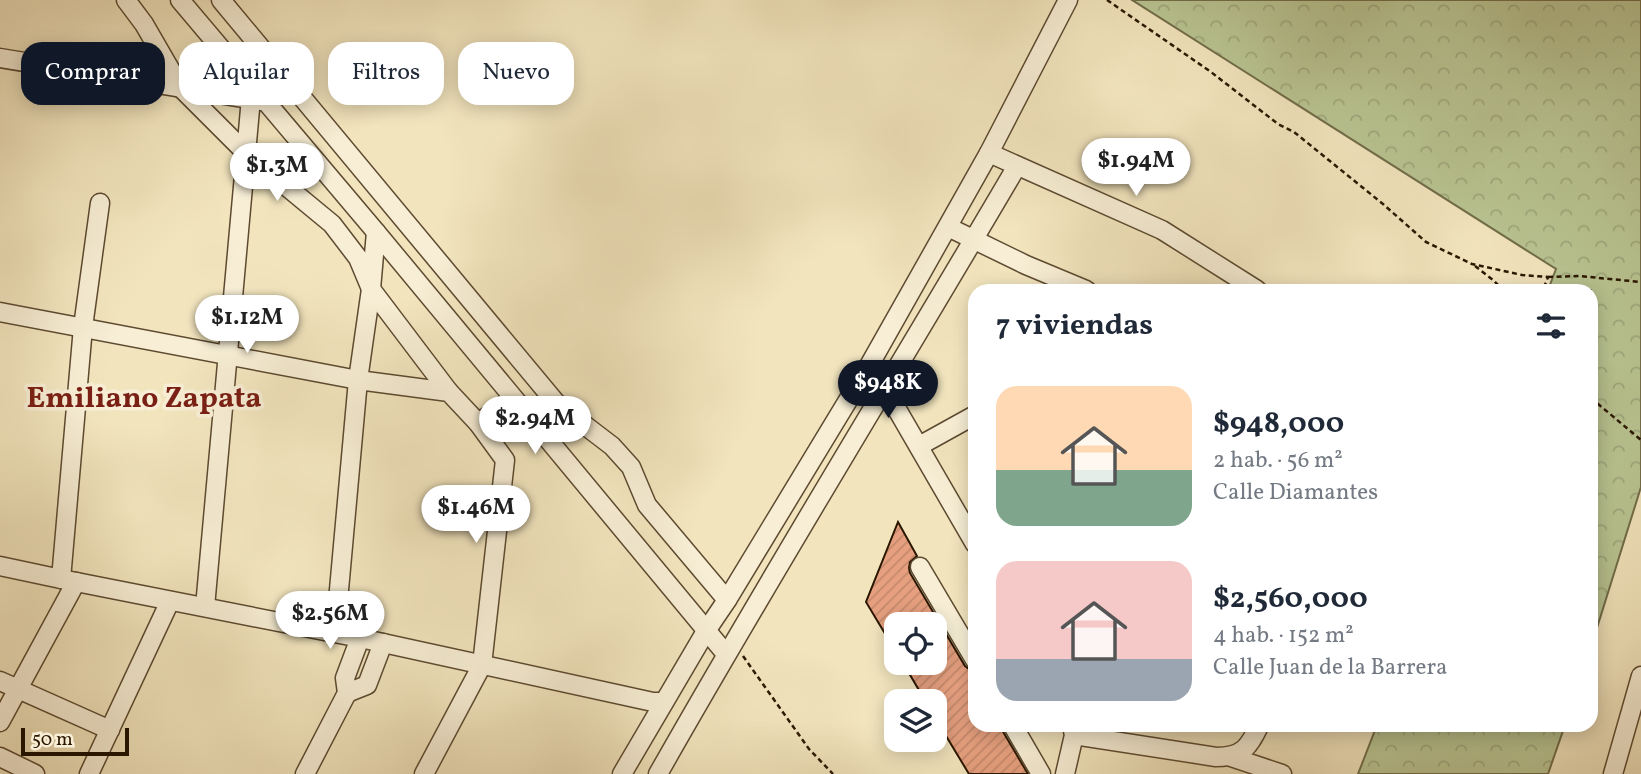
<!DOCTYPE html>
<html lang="es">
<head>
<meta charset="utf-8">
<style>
	body { margin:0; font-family:Vollkorn,serif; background:#f6f6f7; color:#1f2937; height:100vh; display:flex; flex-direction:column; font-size:26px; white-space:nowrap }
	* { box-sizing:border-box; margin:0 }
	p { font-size:23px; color:#747a83 }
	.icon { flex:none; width:38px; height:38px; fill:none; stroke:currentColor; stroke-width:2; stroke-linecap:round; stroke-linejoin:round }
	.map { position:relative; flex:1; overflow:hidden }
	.drawer { position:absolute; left:968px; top:284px; width:630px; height:448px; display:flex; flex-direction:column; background:#fff; border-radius:21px; box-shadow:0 4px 18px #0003 }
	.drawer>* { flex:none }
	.banner { position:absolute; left:21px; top:42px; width:665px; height:63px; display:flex; gap:14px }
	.tools { position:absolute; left:884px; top:612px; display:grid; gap:14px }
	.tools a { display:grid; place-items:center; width:63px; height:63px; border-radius:14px; background:#fff; box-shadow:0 4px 18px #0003; font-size:35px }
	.scale { position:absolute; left:21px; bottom:18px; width:108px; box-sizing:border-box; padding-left:7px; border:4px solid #2b1700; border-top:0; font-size:19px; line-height:24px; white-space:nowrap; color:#2b1700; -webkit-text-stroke:5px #f7eed5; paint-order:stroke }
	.price { position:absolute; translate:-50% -60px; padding:0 16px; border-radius:24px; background:#fff; color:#222; font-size:23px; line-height:46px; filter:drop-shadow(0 2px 4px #0008) }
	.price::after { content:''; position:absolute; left:50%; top:42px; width:21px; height:16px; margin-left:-10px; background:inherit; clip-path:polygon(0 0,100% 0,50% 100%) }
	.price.selected { background:#111827; color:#fff }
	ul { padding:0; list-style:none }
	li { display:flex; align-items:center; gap:21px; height:175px; padding:0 28px }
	li span { display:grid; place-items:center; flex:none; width:196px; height:140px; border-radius:21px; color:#555 }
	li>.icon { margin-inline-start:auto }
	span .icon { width:84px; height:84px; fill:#fffc; stroke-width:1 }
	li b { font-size:30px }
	h2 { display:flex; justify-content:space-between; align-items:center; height:84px; padding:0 28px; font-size:30px }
	.tag { padding:0 24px; border-radius:21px; background:#fff; box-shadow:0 4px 18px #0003; font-size:24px; line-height:63px }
	.tag.selected { background:#111827; color:#fff }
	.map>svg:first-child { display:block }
	.forest { fill:url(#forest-crowns); stroke:#726e4a; stroke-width:2 }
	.building { fill:url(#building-hatch); stroke:#2b1700; stroke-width:2 }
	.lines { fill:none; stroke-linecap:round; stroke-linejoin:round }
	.minor-casing { stroke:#5d4a30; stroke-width:21 }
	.path { stroke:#2b1700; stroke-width:2.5; stroke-dasharray:5 3.5; stroke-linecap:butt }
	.minor { stroke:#f7eed5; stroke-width:18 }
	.labels { text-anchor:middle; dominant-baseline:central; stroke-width:7; stroke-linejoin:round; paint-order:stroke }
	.neighbourhood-label { font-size:30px; font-weight:bold; fill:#7a1f14; stroke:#f7eed5 }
</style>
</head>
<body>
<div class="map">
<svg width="1641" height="774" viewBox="0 0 1641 774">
	<defs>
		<pattern id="forest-crowns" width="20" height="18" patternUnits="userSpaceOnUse" patternTransform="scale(1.75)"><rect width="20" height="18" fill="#b9c593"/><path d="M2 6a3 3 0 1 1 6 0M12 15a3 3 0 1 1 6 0" fill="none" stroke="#9fa87d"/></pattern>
		<pattern id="building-hatch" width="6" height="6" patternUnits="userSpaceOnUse" patternTransform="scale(1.75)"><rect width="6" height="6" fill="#e6a07f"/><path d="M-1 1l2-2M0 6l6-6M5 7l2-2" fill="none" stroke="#c5896c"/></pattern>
	</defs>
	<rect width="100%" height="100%" fill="#f2e5be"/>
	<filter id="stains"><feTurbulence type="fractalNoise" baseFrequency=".00286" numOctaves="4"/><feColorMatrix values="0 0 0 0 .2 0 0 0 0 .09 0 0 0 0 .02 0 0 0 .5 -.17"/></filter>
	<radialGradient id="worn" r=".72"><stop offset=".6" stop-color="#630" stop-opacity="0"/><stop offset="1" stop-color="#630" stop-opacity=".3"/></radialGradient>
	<!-- forest -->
	<g class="forest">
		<polygon points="1132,0 1641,0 1641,487 1591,647 1591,290 1548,290 1556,269"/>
		<polygon points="1377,725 1377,724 1565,725 1548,774 1358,774"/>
	</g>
	<!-- building -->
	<polygon class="building" points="898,522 917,556 910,562 909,568 910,573 965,666 969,669 975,671 975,724 1001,724 1002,730 1028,774 969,774 934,716 934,702 926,702 903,663 934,663 934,625 896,625 896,652 866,602"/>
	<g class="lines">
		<defs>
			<g id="minor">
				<polyline points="126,0 144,24 181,88 246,153 332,224 358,258 371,289 449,392"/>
				<polyline points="180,0 376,232 726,654"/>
				<polyline points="221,0 557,404 612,446 631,467 647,505 727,600"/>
				<polyline points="0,58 262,101"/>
				<polyline points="989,153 1162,230 1257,290"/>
				<polyline points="948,227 1026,265 1086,290"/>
				<polyline points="0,312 358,380 449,392 478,423 505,460 482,665 424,774"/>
				<polyline points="880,380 975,544"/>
				<polyline points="478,423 512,399"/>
				<polyline points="919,446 975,415"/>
				<polyline points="0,566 61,579 360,638 653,702 664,702"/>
				<polyline points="920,567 975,660"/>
				<polyline points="61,579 83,327 100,203"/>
				<polyline points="205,607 251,98"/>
				<polyline points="0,681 110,730"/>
				<polyline points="347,693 367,685 383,643"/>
				<polyline points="0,722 76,582"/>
				<polyline points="1012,724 1041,774"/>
				<path d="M1074,735L1216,757C1243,757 1249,747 1260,724"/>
				<polyline points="0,757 35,774"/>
				<polyline points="1231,757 1282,774"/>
				<polyline points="89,774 170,601"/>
				<polyline points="305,774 347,693 345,678 360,638 336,623 358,380 371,289 376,232"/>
				<polyline points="622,774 706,631 727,600 870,364 989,153 1068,0"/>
				<path d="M658,774C774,569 898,369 1017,166"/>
				<polyline points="1065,774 1074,735 1072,726"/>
				<polyline points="1613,774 1641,676"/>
			</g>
		</defs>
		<!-- minor casing -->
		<use href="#minor" class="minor-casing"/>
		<!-- path -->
		<g class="path">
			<polyline points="1107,0 1211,72 1278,124 1294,132 1383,204 1426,242 1472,264 1522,275 1548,277 1543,290"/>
			<polyline points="1475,266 1493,280 1503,290"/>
			<polyline points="1548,277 1579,276 1641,282"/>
			<polyline points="1591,398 1641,440"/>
			<polyline points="743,656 809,749 833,774"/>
		</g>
		<!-- minor -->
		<use href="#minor" class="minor"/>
	</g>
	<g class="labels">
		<!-- neighbourhood labels -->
		<g class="neighbourhood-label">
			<text x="144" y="399">Emiliano Zapata</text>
		</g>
	</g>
	<rect width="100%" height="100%" filter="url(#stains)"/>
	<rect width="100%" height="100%" fill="url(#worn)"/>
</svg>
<div class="tools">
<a><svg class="icon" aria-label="locate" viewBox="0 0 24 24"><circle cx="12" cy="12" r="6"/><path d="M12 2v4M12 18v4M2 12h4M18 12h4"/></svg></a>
<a><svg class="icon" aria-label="layers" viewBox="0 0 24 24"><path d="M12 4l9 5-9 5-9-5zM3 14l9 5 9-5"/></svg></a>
</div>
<div class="scale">50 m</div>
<b class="price" style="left:1136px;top:198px">$1.94M</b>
<b class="price" style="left:277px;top:203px">$1.3M</b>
<b class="price" style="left:247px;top:355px">$1.12M</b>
<b class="price selected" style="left:888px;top:420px">$948K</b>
<b class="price" style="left:535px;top:456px">$2.94M</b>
<b class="price" style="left:476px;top:545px">$1.46M</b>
<b class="price" style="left:330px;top:651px">$2.56M</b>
<div class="banner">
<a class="tag selected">Comprar</a>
<a class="tag">Alquilar</a>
<a class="tag">Filtros</a>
<a class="tag">Nuevo</a>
</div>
<section class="drawer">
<h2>7 viviendas<svg class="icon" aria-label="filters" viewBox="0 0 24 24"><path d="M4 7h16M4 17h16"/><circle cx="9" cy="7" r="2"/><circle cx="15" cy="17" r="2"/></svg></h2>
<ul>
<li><span style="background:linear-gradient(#ffd9b3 60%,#7fa58c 0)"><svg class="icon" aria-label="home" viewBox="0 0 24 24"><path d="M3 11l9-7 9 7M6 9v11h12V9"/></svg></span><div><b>$948,000</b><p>2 hab. · 56 m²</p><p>Calle Diamantes</p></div></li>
<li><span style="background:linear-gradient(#f6c9c9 70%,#9aa5b1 0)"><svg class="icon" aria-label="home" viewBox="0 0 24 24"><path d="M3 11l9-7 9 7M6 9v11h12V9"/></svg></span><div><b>$2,560,000</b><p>4 hab. · 152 m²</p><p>Calle Juan de la Barrera</p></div></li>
</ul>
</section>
</div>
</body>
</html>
